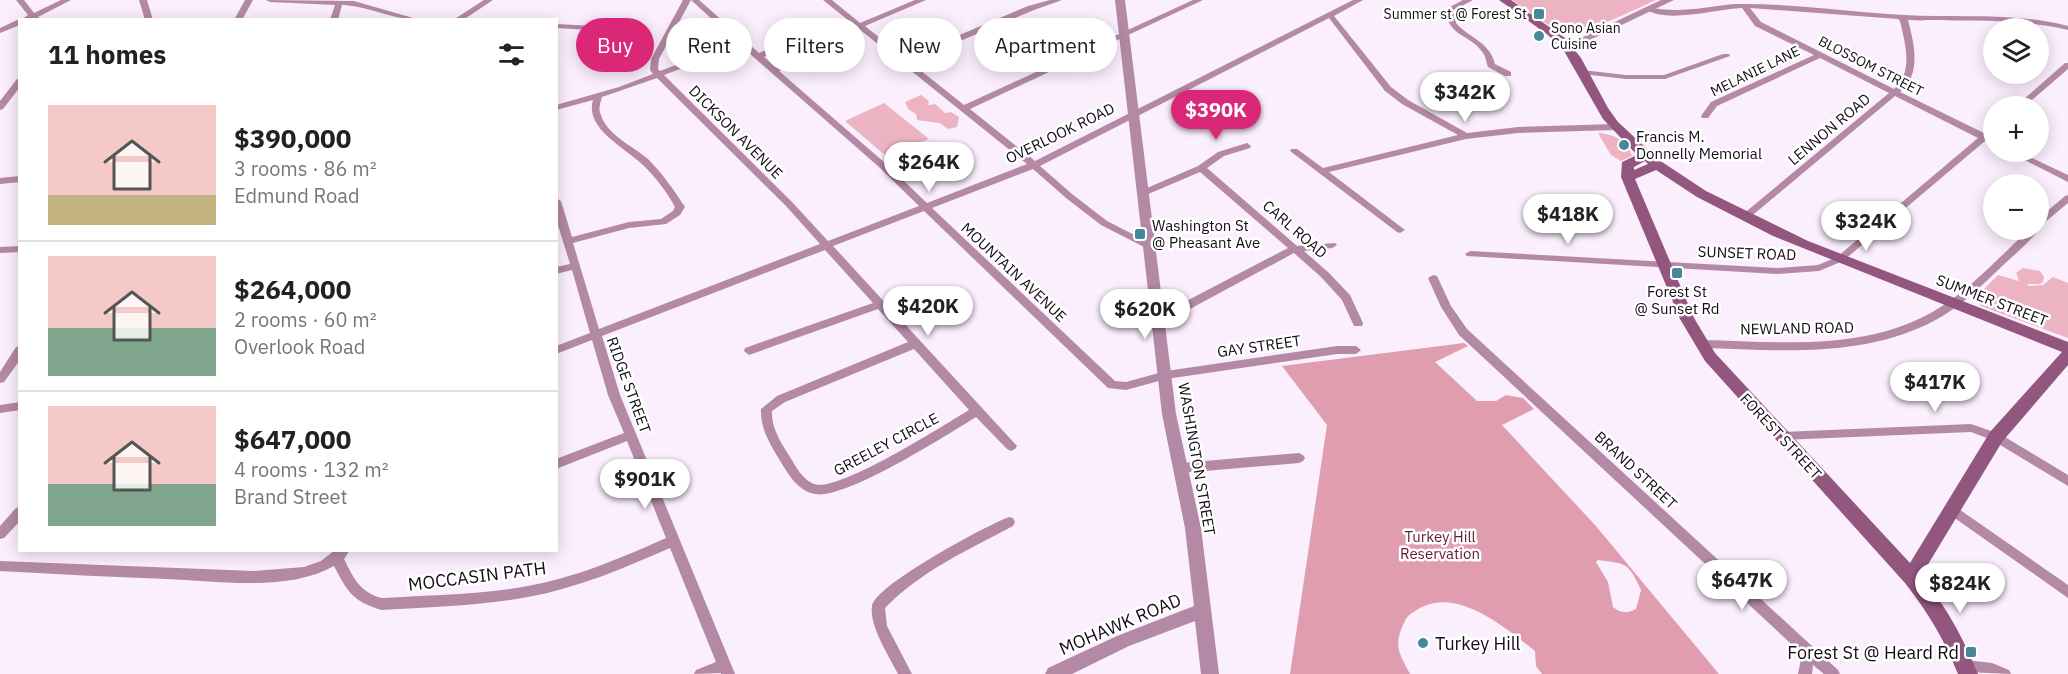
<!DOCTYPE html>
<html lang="en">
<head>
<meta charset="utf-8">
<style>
	body { margin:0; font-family:"IBM Plex Sans",sans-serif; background:#f6f6f6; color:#222; height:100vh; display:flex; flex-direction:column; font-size:22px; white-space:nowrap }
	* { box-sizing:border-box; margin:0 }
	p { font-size:20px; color:#767676 }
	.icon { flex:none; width:33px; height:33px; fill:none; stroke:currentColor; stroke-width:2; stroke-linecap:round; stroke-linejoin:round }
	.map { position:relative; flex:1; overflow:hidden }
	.panel { position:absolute; left:18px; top:18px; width:540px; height:534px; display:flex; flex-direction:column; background:#fff; border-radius:0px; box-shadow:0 3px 15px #0003 }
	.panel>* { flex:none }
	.guide { position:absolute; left:576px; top:18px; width:570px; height:54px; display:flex; gap:12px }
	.controls { position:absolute; left:1983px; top:18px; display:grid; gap:12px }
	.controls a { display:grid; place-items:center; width:66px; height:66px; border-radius:50%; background:#fff; box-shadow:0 3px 15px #0003; font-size:30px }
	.price { position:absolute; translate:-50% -51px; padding:0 14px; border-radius:21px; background:#fff; color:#222; font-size:20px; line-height:39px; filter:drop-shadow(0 2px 3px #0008) }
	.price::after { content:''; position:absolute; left:50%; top:36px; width:18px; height:14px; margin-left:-9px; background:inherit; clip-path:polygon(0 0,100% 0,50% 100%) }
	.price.on { background:#db2777; color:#fff }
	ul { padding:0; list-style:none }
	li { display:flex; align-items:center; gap:18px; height:150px; padding:0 30px }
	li+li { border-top:2px solid #e0e0e0 }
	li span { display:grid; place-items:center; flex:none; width:168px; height:120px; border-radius:0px; color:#555 }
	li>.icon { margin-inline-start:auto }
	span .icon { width:72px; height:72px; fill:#fffc; stroke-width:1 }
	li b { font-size:26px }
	h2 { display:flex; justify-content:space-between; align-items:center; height:72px; padding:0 30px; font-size:26px }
	.pill { padding:0 21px; border-radius:27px; background:#fff; box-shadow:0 3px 15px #0003; font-size:21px; line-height:54px }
	.pill.on { background:#db2777; color:#fff }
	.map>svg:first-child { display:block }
	.green { fill:#ecb3c3 }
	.forest { fill:#e09db0; fill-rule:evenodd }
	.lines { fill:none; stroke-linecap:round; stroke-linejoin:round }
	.minor { fill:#b489a5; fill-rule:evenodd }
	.tertiary { fill:#b489a5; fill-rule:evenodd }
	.secondary { fill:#93567f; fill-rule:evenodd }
	.poi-dot { fill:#46879a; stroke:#fff; stroke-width:2 }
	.labels { text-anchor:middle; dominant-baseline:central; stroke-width:5; stroke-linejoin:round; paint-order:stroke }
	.far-poi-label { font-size:14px; fill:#130c15; stroke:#fff; text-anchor:end }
	.far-street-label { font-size:14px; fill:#130c15; stroke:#fff }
	.street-label { font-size:15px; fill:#130c15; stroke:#fff }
	.poi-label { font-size:15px; fill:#130c15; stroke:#fff; text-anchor:start }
	.park-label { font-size:15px; fill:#661838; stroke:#fff }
	.near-street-label { font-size:18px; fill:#130c15; stroke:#fff }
	.near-poi-label { font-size:18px; fill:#130c15; stroke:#fff; text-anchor:start }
</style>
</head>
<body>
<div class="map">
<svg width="2068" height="674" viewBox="0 0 2068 674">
	<rect width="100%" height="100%" fill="#fbeefd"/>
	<!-- green -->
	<g class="green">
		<path d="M1512,0H1656C1638,8 1581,37 1564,32C1549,28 1526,9 1512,0Z"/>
		<polygon points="921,95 929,101 928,105 935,104 945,113 951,112 959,117 957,127 948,129 940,123 917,120 916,114 908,109 905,102"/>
		<polygon points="884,103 929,139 886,156 845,121"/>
		<path d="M1598,133C1613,134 1627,140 1632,156L1621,161L1611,155Z"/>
		<polygon points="2023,268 2040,271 2044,277 2043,282 2040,284 2027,284 2029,286 2043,285 2053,277 2068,283 2068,338 1981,306 1975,298 1998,275 2019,281 2016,273"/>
	</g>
	<!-- forest -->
	<path class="forest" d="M1464,343L1468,346L1435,362L1477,401H1496L1506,395L1523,398L1534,409L1502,425L1595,525L1719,674H1542L1536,666L1535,651C1506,628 1458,587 1420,608C1413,612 1407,615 1404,623C1393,646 1399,653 1410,674H1290L1327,425L1282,366ZM1598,560C1627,564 1628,562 1641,590L1636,609C1626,614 1621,613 1613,607L1608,582L1596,562Z"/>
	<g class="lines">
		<!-- minor -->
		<g class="minor">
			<polygon points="16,0 24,0 34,13 61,0 71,0 38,17 40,20 21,20 28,15"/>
			<polygon points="139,0 147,0 153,20 145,20"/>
			<polygon points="245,0 253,0 242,20 234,20"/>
			<path d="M266,0L354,1L420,20C393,20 369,6 342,5L338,20H330L335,5L270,2Z"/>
			<polygon points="484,0 493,0 463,20 453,20"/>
			<path d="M683,0H699L759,53C776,45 795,36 810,51L802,61L779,71L885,163L927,203L1027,164L823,0H832L860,23L915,0H926L865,26L905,58L1028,6L1050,0H1062L1034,10L910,62L964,105L1193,0H1203L970,109L1035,161L1353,0H1363L1334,16L1391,87L1408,100L1467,133L1518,127L1615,124L1619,127L1615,130L1518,133L1466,139L1329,172L1405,230L1400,233L1397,232L1290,151L1291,149H1297L1323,168L1458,135L1402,104L1385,91L1329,18L1040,166L1072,194L1107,221L1152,244L1154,246L1152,248H1146L1101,225L1066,198L1033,169L932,208L1115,381L1126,382L1166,371L1337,346H1356L1361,350L1356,354H1337L1166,379L1126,390L1108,388L924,211L833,246L1017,446L1015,449L1011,451L1007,449L976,417C947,435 845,500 815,494C799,491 790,477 782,464C772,447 760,430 761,409L777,396L908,342L878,309L749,355L744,351L745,348L873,303L825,250L602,336L620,395L735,674H721V673L694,674L696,670L716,662L670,548C624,568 578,588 528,597C480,606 431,607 382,610C353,602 347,591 334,566C289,592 217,581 166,579C111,577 55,574 0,571V561L254,571L304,567L321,561L335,550H350L344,559C353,577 360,593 382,598C431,595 480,595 528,586C577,577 621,558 666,538L627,441L556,469V459L624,433L608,395L592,340L556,354V346L590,333L572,270L556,274V267L570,264L556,219V198L561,201L572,237L629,222L661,219L673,211L675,207C667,192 656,178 644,166C627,149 584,129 593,100L556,110V105L619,87L653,74L650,70L651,59ZM691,0L737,42L660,71L658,69L659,59ZM741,46L879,167L919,206L828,241L792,202L664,75ZM789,47H794L801,51L796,57L775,67L764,57ZM657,78L786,206L820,244L599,329L573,243L629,228L666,224L680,215L685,207C674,190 662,173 648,159C633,146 607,135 601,115C598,109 600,104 602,97ZM914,349L969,410C944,425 838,493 814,484C803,480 796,467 790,457C781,443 771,428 772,411L785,402Z"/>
			<path d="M1463,0H1473L1454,10L1456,23C1469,38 1490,42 1495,64L1511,72V76H1505L1488,67C1486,62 1486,57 1483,53C1471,34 1447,37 1446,9Z"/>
			<path d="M1734,4C1791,3 1847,12 1904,15C1959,18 2014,12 2068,26V30C2015,17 1961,22 1908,20C1914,43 1922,74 1900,92L1984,133L1994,126V134L1990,137L1994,138V145L1985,141L1843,261L1819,271L1777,274L1467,256L1465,254L1470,251L1777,268L1818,265L1837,257L1978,138L1895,96L1748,219H1742L1740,217L1742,215L1889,93L1820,58L1717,106L1708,118H1702L1701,116L1711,102L1814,55L1755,26L1742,8C1715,9 1667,24 1645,9L1649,7C1676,14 1706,7 1734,4ZM1750,8L1898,19L1900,21C1905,43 1914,72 1894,89L1761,22Z"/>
			<polygon points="17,20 20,20 20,25 0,33 0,28"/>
			<polygon points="556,24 595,26 601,33 603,42 602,44 596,44 593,34 590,30 556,28"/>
			<polygon points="1723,54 1729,54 1730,56 1665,79 1626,79 1582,74 1578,72 1582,70 1626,75 1664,75"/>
			<polygon points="2065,63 2068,63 2068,69 2025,106 2016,106"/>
			<polygon points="17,79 20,79 20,87 3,109 0,110 0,101"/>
			<polygon points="1247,143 1251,146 1250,148 1224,156 1207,168 1297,246 1335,243 1337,245 1332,248 1304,251 1329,273 1350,295 1363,323 1362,326 1354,326 1342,300 1321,277 1294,253 1162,324 1154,324 1153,321 1154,318 1288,248 1200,172 1146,195 1140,195 1138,193 1140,191 1198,166 1218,152"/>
			<polygon points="2009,152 2019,152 2068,175 2068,182"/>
			<polygon points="20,176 20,182 0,184 0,178"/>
			<polygon points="2068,195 2068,203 2038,228 2038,219 2065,196"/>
			<path d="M2029,230H2039C2027,245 2010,258 1996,272C1976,291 1954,312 1928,324C1857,358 1777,350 1702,348L1697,344L1702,340C1786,342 1879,353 1951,300C1979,280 2003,253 2029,230Z"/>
			<polygon points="20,246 20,252 0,253 0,247"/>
			<polygon points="1433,275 1437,276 1451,306 1467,329 1838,670 1840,674 1824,674 1813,665 1812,674 1798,674 1802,654 1459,335 1441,307 1428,278"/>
			<polygon points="20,346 20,360 4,382 0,383 0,372 16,347"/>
			<polygon points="20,402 20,410 0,413 0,405"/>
			<polygon points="1971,424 2000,434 2068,475 2068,486 1992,440 1971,432 1782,440 1778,439 1776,436 1778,433 1782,432"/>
			<polygon points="1299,453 1303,455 1305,458 1303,461 1299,463 1181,473 1177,471 1175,468 1177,465 1181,463"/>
			<polygon points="1953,505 2068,585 2068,598 1949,514 1947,510 1949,506"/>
			<polygon points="20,507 20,521 4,538 0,539 0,526 16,508"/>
			<path d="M1009,517L1013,518L1015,522L1013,526C968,550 921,571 885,608L887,626L912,674H898C889,656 869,626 872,606C875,585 987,525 1009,517Z"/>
			<polygon points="1966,660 1992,663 2009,670 2011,674 1966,672 1961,670 1959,666 1961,662"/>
		</g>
		<!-- tertiary -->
		<g class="tertiary">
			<polygon points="1115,0 1125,0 1176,414 1201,528 1219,674 1201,674 1195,621 1129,646 1072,674 1045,674 1048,668 1117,636 1194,606 1185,528 1162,414"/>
			<polygon points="1661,0 1674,0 1571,49 1563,49 1562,47"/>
		</g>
		<!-- secondary -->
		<path class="secondary" d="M1499,0H1511L1565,38L1581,58L1608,108L1618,122L1659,160L1706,191L1808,241L2068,342V365L2002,442L1921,576C1949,611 1961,634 1978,674H1958C1943,637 1929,614 1905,583L1705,361L1680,319L1621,177L1622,162L1637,155L1603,119L1564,51L1548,35ZM1645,161L1648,164L1634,170V167ZM1656,170L1697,197L1773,236L2062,352L1990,432L1910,563L1715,353L1694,318L1635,179Z"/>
	</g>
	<!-- markers -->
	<g class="poi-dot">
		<rect x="1533" y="8" width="12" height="12" rx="3"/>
		<circle cx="1539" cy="36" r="6"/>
		<circle cx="1624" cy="145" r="6"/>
		<rect x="1134" y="228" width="12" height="12" rx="3"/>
		<rect x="1671" y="267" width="12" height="12" rx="3"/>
		<circle cx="1423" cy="643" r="6"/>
		<rect x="1965" y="646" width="12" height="12" rx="3"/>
	</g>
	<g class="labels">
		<!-- far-poi labels -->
		<g class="far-poi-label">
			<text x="1527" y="14">Summer st @ Forest St</text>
			<text x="1551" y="28" text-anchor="start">Sono Asian<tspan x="1551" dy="16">Cuisine</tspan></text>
		</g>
		<!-- far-street labels -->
		<g class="far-street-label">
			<text transform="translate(1871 66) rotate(27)">BLOSSOM STREET</text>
			<text transform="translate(1755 71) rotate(-26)">MELANIE LANE</text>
		</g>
		<!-- street labels -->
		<g class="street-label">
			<text transform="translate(1829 129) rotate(-40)">LENNON ROAD</text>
			<text transform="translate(736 132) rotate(45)">DICKSON AVENUE</text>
			<text transform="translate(1060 133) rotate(-26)">OVERLOOK ROAD</text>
			<text transform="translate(1295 229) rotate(41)">CARL ROAD</text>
			<text transform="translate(1747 253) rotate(2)">SUNSET ROAD</text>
			<text transform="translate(1014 272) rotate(43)">MOUNTAIN AVENUE</text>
			<text transform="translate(1992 300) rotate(21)">SUMMER STREET</text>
			<text transform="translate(1797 328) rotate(-1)">NEWLAND ROAD</text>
			<text transform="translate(1259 346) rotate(-8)">GAY STREET</text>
			<text transform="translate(629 385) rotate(70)">RIDGE STREET</text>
			<text transform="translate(1781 436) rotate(47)">FOREST STREET</text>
			<text transform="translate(886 444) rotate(-28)">GREELEY CIRCLE</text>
			<text transform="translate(1197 459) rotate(80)">WASHINGTON STREET</text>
			<text transform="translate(1636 470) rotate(43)">BRAND STREET</text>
		</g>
		<!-- poi labels -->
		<g class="poi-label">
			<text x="1636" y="136">Francis M.<tspan x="1636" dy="17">Donnelly Memorial</tspan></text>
			<text x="1152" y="225">Washington St<tspan x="1152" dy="17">@ Pheasant Ave</tspan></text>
			<text x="1677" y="291" text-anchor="middle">Forest St<tspan x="1677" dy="17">@ Sunset Rd</tspan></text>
		</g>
		<!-- park labels -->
		<g class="park-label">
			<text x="1440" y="536">Turkey Hill<tspan x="1440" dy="17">Reservation</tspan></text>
		</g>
		<!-- near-street labels -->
		<g class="near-street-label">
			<text transform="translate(477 576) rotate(-7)">MOCCASIN PATH</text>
			<text transform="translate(1120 624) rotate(-23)">MOHAWK ROAD</text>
		</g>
		<!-- near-poi labels -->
		<g class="near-poi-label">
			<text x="1435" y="643">Turkey Hill</text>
			<text x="1959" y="652" text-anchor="end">Forest St @ Heard Rd</text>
		</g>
	</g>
</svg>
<div class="controls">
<a><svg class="icon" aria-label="layers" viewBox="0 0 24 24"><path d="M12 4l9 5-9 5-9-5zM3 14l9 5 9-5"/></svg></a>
<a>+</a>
<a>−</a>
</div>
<b class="price" style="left:1465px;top:123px">$342K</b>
<b class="price on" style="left:1216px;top:141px">$390K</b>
<b class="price" style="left:929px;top:193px">$264K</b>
<b class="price" style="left:1568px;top:245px">$418K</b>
<b class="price" style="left:1866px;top:252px">$324K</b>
<b class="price" style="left:928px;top:337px">$420K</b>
<b class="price" style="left:1145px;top:340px">$620K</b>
<b class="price" style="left:1935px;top:413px">$417K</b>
<b class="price" style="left:645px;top:510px">$901K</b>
<b class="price" style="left:1742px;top:611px">$647K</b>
<b class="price" style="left:1960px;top:614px">$824K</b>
<div class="guide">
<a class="pill on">Buy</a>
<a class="pill">Rent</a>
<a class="pill">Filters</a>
<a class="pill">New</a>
<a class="pill">Apartment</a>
</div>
<section class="panel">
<h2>11 homes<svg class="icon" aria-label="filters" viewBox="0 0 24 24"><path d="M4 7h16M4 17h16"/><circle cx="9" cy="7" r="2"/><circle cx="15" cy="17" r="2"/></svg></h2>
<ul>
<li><span style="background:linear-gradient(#f6c9c9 75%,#c2b280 0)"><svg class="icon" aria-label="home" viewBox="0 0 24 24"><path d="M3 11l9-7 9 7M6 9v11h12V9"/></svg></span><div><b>$390,000</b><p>3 rooms · 86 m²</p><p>Edmund Road</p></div></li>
<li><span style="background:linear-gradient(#f6c9c9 60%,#7fa58c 0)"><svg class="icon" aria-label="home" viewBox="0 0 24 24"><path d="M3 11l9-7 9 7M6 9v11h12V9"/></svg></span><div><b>$264,000</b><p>2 rooms · 60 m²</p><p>Overlook Road</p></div></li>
<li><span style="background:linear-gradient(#f6c9c9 65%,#7fa58c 0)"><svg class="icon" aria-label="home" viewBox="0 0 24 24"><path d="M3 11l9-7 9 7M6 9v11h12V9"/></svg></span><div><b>$647,000</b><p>4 rooms · 132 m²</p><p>Brand Street</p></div></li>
</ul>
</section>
</div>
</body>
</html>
